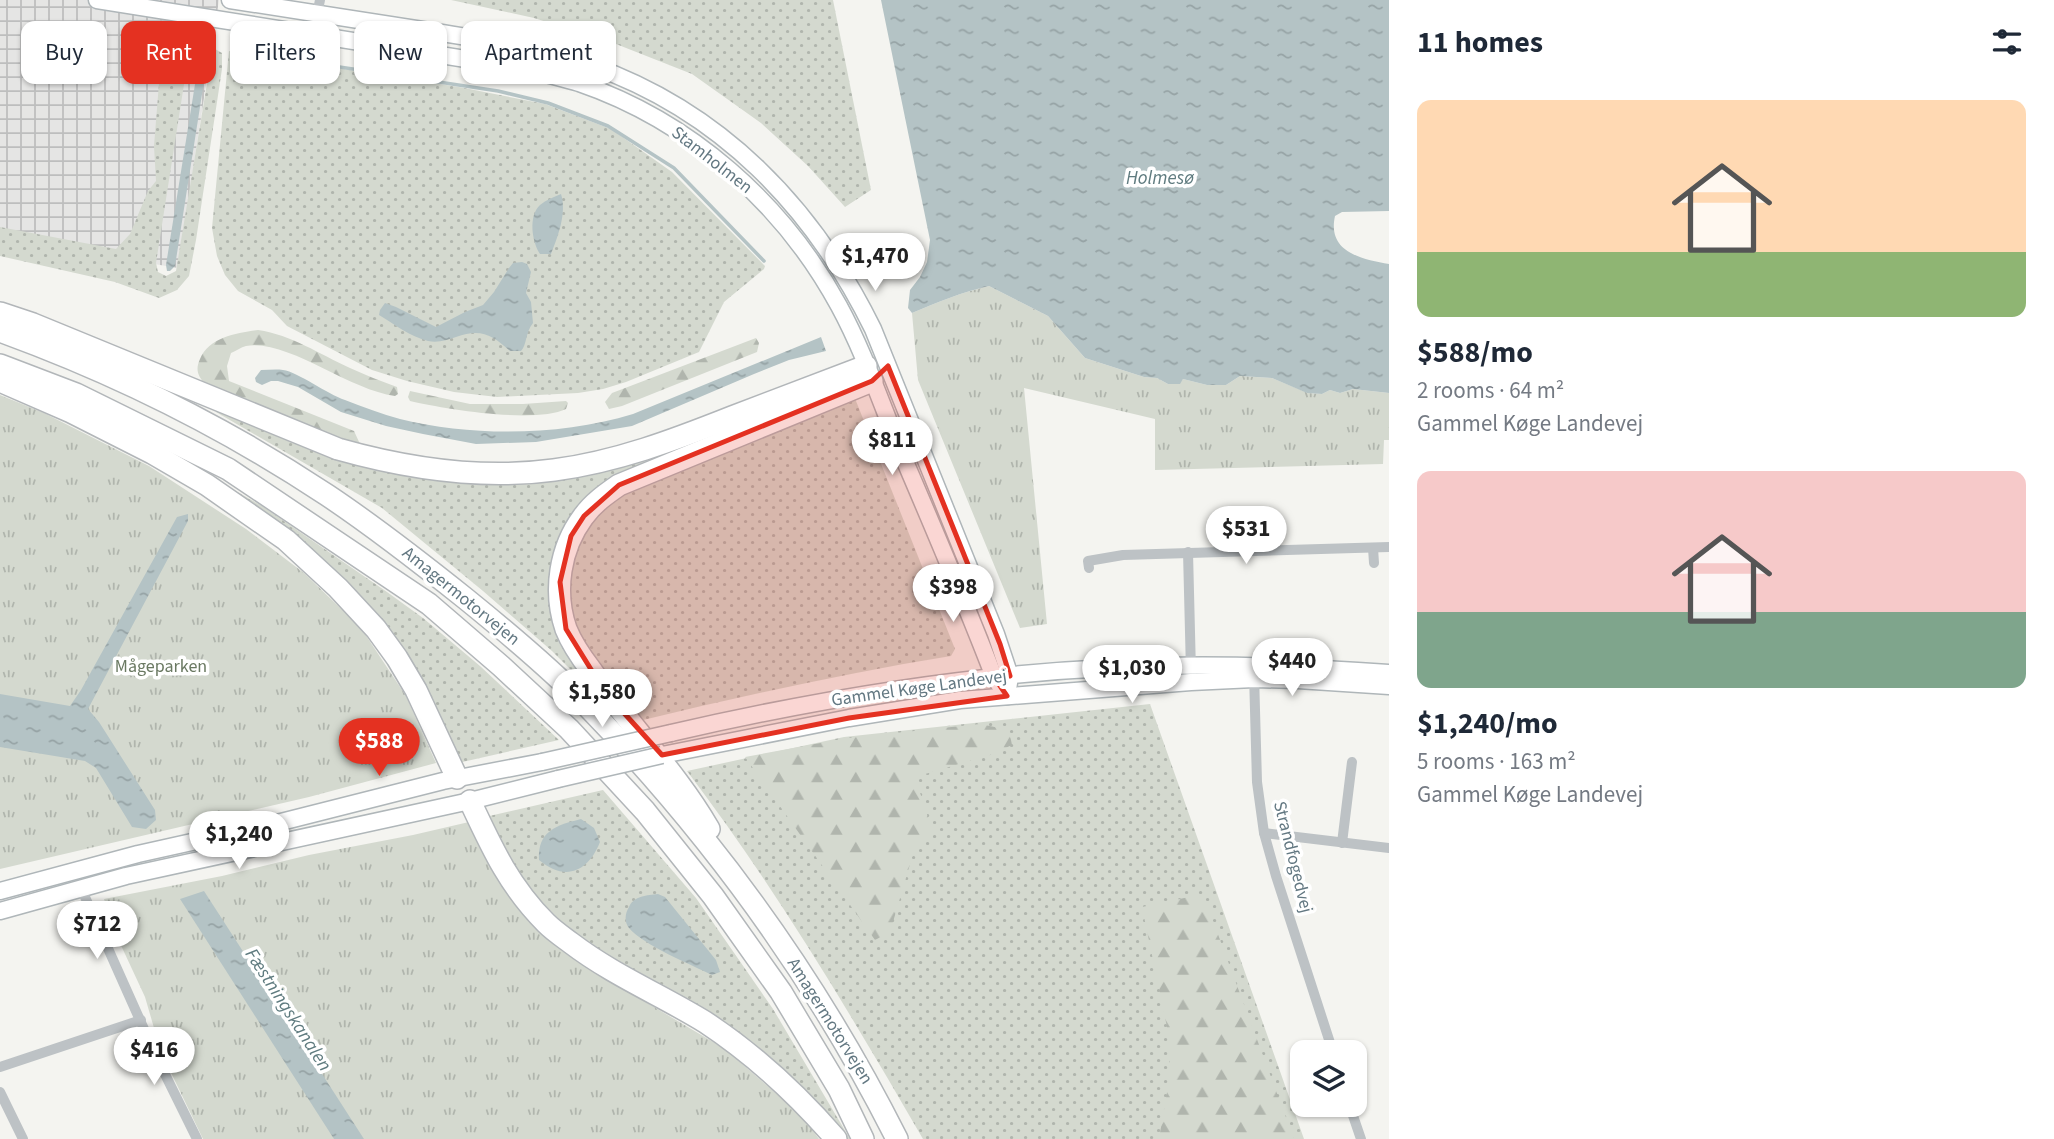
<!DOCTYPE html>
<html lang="en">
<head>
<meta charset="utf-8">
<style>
	body { margin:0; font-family:"Source Sans 3",sans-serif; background:#f2f2f3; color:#1f2937; height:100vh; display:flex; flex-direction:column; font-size:26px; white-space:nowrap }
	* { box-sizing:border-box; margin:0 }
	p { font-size:23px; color:#747a83 }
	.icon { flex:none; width:38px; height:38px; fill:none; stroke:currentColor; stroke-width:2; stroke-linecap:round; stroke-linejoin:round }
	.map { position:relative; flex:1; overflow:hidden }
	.details { display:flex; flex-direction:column; background:#fff; width:665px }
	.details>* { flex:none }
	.hud { position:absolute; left:21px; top:21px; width:665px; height:63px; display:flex; gap:14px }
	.buttons { position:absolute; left:1290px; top:1040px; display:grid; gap:14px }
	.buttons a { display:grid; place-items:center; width:77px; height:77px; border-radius:14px; background:#fff; box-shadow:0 2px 5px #0004; font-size:35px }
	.price { position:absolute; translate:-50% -60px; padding:0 16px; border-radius:24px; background:#fff; color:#222; font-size:23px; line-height:46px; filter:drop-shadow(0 2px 4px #0008) }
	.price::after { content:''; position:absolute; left:50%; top:42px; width:21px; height:16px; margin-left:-10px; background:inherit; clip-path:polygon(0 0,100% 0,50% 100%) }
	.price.on { background:#e43121; color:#fff }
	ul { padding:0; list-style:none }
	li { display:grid; align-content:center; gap:14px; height:371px; padding:0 28px }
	li span { display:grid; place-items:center; height:217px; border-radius:14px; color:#555 }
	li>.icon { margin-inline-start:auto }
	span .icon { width:126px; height:126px; fill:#fffc; stroke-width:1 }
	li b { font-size:30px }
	h2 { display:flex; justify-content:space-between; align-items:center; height:84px; padding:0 28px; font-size:30px }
	.tag { padding:0 24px; border-radius:14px; background:#fff; box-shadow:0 2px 5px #0004; font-size:24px; line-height:63px }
	.tag.on { background:#e43121; color:#fff }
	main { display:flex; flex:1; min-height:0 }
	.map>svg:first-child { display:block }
	.industrial { fill:url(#industrial-grid) }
	.grass { fill:url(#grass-dots) }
	.forest { fill:url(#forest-firs) }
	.park { fill:url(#park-tufts) }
	.water { fill:url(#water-ripples) }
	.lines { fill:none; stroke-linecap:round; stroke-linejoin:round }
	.stream { stroke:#b4c3c5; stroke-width:3.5 }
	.secondary-casing { stroke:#afb6b9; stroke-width:19 }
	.highway-casing { stroke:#b2b6b9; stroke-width:24 }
	.street { stroke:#bdc2c5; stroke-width:10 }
	.secondary { stroke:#fff; stroke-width:16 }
	.highway { stroke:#fff; stroke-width:21 }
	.secondary-bridge-casing { stroke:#afb6b9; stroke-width:19; stroke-linecap:butt }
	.secondary-bridge { stroke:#fff; stroke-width:16 }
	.marked { fill:#e43121; fill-opacity:0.2; stroke:#e43121; stroke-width:5; stroke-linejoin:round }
	.labels { text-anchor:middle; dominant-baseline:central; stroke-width:7; stroke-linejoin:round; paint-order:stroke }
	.street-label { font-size:18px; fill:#637882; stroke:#fff }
	.park-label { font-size:18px; fill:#6a7962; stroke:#fff }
	.water-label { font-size:19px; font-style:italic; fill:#5f7b7f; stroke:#fff }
</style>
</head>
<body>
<main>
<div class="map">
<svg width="1389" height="1139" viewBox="0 0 1389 1139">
	<defs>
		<pattern id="industrial-grid" width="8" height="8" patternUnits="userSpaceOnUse" patternTransform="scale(1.75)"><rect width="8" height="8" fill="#e5e5e4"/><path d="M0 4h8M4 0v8" fill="none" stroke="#bdbebe"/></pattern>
		<pattern id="grass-dots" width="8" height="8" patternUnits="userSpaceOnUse" patternTransform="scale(1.75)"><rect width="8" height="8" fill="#d4d9cf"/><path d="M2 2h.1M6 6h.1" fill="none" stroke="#b0b5ad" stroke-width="1.8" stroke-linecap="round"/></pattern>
		<pattern id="forest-firs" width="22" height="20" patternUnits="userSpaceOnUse" patternTransform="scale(1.75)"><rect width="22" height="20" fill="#d4d9cf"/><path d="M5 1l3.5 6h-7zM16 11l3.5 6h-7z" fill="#b0b5ad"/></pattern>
		<pattern id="park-tufts" width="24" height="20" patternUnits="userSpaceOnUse" patternTransform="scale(1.75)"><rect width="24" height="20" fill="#d4d9cf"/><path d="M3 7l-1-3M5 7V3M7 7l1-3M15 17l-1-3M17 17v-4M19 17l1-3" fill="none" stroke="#b0b5ad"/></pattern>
		<pattern id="water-ripples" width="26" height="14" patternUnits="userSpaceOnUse" patternTransform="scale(1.75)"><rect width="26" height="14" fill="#b4c3c5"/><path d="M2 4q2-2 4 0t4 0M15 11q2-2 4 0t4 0" fill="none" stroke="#96a3a5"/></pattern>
	</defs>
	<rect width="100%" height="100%" fill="#f4f4f0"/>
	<!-- industrial -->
	<polygon class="industrial" points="0,0 219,0 178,268 0,238"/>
	<!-- grass -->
	<g class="grass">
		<polygon points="451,0 833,0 871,190 845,207 808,166 761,123 692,74 616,44 534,18"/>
		<polygon points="184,38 190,46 156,263 158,272 166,276 176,271 212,53 215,49 222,53 222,69 196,240 189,276 177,290 159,298 115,282 0,256 0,227 116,249 130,234 148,191 156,181 154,146 161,58 168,45 175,39"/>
		<polygon points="229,51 459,87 545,104 611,129 672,172 765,266 764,269 724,302 699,352 626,382 603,389 578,393 497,397 454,392 407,381 372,370 287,326 272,310 238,291 225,275 217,256 212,228"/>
		<polygon points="848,378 591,497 552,589 591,684 587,686 552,651 483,591 382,508 216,412 219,407 499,482"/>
		<path d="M854,396L955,649L951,656C846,673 743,696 639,721L584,647L573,620L568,590L577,537L597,511L626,488Z"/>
		<polygon points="168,453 262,506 387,592 423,618 480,666 559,740 458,763 394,644"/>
		<path d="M1150,704L1304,1139H923C850,1013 775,887 687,771L844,737Z"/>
		<polygon points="603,790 696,898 773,1009 850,1139 842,1139 837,1132 577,938 514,873 485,817"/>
	</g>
	<!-- forest -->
	<g class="forest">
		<path d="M258,330C292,335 319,354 350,368C365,375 381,381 397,387L398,394L395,396C348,390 288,339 246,346C241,347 236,351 231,353L227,366L229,381L354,431L360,444L313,430L205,384C198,376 195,370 200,359C209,337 237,333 258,330Z"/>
		<polygon points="756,338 759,343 757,352 622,406 609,409 605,402 612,393"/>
		<path d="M410,391L470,404H523L566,401L568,403L566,409C535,424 444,409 410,401L408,397Z"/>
		<polygon points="980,724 1009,730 1012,745 990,755 915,777 932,830 916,844 890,932 875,940 745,757 848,738"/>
		<polygon points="1203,894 1294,1139 1164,1139 1160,1133 1170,1075 1167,1027 1142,907"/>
	</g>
	<!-- park -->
	<g class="park">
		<path d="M989,286L1048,316L1085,358L1144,377L1157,378L1168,384H1179L1183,379L1207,385H1226L1240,376L1272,378L1308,393L1322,394L1330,390L1340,393L1353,389L1389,393V440H1384L1383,464L1155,470V419L1024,388L1047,624L1020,628L918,380L912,313C938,302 962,292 989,286Z"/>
		<polygon points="0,395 44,413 149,466 246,529 304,573 361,628 406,696 436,763 309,797 0,869"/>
		<polygon points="469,822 496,876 527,916 557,944 588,968 725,1049 802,1116 819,1139 203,1139 161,1052 145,997 112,926 104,899 222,876 309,855 413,835"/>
	</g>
	<!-- water -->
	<g class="water">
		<path d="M881,0H1389V211L1342,212L1335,216C1327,252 1361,259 1389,264V393L1353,389L1340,393L1330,390L1322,394L1307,393L1272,378L1240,376L1226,385H1207L1183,379L1180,384H1168L1157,378L1144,377L1085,358L1048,316L989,286C962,292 938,302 912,313L908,308L910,290L920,277L927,262L930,240Z"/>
		<polygon points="203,49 206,49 208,56 175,266 170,271 167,271 166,265 200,53"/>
		<path d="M561,194C567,213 558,236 551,254H540C532,242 528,216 540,205C546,200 554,197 561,194Z"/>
		<path d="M522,262L527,264L531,272L526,293L531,302L533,323C525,333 527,345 521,351H510C492,335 481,328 456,337C447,340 438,343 428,341C411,337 394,324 379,315L380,310L385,303L396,307L436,327L465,312L483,305L494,292L509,268L513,263Z"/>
		<path d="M821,337L826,351L789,360L754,374L632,426L536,442L476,444L423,434L386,426L341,412L298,387L278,381H271L262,385L256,382L255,378L261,370C268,370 276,369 283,370C298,372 327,394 345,400C363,407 382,414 400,419C474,437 560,436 633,414Z"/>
		<polygon points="188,514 188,521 88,709 99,722 155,810 156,820 146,829 132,827 96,768 85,761 0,747 0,694 70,706 81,690 177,517"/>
		<path d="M581,819L594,828L600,842C588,872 565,882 539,860C537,831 557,825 581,819Z"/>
		<polygon points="204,891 364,1139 334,1139 180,899"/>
		<path d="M658,894L665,897L716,960L720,972L712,975C692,965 643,945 629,928C624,922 625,913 629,907C634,896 647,895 658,894Z"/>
	</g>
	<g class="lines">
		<!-- stream -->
		<polyline class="stream" points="234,51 498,91 548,103 608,126 674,168 764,261"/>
		<defs>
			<g id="secondary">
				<path d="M97,0L528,69C545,74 562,78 579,83C690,121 783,203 839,306C864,352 881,403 901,452C933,527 965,601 994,677L1007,696"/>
				<path d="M230,0C297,11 363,21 429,31C484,40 538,47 590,65C721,111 813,207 873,329L996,634L1010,676L1007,696"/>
				<path d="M671,733C814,700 960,675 1107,668C1201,663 1295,666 1389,673"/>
				<polyline points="662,755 849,718 960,700 1191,682 1254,679 1298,680 1389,686"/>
				<polyline points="0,891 138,854 273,824 443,781 542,762"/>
				<polyline points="0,911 126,876 470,801 558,779"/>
			</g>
			<g id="highway">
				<path d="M0,313L33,324L338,449C409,469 481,480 554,470C616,462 674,440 732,417C776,400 821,383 866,366"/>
				<path d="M0,331C113,372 226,428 327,495C375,527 421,563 466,599C508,633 550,668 587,706C711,834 817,980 897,1139"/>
				<polyline points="0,365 76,394 228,469 429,604 501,666 569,729 645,811 713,896 781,992 839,1089 863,1139"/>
				<polyline points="0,381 71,412 152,453 207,485 286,540 338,588 376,629 397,658 416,690 457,778"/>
				<path d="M470,801C492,848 509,886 546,923C554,931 563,937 571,943C613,975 661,995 705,1022C755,1055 797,1094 836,1139"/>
				<path d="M709,829C676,772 628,724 591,670C581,657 572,644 566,629C553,591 560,548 583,517C593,503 606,494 619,485L872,381"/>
			</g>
		</defs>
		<!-- secondary casing -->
		<use href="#secondary" class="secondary-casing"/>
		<!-- highway casing -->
		<use href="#highway" class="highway-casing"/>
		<!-- street -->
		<g class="street">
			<polyline points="313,34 320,0"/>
			<polyline points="1373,548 1374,563"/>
			<polyline points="1188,552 1191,672"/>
			<polyline points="1089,568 1088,561 1123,555 1389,547"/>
			<polyline points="1254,674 1257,782 1264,833 1276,876 1333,1052"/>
			<polyline points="1264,833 1389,848"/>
			<polyline points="1342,843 1352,762"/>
			<polyline points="81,888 156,1056 197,1139"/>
			<polyline points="0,1067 141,1020"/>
			<polyline points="0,1092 23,1139"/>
			<polyline points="1349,1104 1361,1139"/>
		</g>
		<!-- secondary -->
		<use href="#secondary" class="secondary"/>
		<!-- highway -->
		<use href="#highway" class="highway"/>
		<defs>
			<g id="secondary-bridge">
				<polyline points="542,762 671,733"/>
				<polyline points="558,779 662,755"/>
			</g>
		</defs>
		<!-- secondary-bridge casing -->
		<use href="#secondary-bridge" class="secondary-bridge-casing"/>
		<!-- secondary-bridge -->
		<use href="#secondary-bridge" class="secondary-bridge"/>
	</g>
	<!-- marked area -->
	<path class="marked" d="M888,366L1000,644L1010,676L994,677L1007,696L849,718L662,755L605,692L566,629L560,582L571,536L584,516L619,485L872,381Z"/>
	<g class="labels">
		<!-- street labels -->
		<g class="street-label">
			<text transform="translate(712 160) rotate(38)">Stamholmen</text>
			<text transform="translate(461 596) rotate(39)">Amagermotorvejen</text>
			<text transform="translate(919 688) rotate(-8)">Gammel Køge Landevej</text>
			<text transform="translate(1293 857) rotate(76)">Strandfogedvej</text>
			<text transform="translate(830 1021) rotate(58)">Amagermotorvejen</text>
		</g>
		<!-- park labels -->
		<g class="park-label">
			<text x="161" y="666">Mågeparken</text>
		</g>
		<!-- water labels -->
		<g class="water-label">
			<text x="1160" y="178">Holmesø</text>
			<text transform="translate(288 1010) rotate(57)">Fæstningskanalen</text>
		</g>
	</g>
</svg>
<div class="buttons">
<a><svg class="icon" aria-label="layers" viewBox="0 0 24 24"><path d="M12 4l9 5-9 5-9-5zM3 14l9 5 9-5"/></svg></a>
</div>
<b class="price" style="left:875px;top:293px">$1,470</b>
<b class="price" style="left:892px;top:477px">$811</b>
<b class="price" style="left:1246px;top:566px">$531</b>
<b class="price" style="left:953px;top:624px">$398</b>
<b class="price" style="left:1292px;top:698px">$440</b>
<b class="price" style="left:1132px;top:705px">$1,030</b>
<b class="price" style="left:602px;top:729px">$1,580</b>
<b class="price on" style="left:379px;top:778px">$588</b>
<b class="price" style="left:239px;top:871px">$1,240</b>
<b class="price" style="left:97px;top:961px">$712</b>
<b class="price" style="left:154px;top:1087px">$416</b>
<div class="hud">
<a class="tag">Buy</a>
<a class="tag on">Rent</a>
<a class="tag">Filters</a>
<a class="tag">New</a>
<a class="tag">Apartment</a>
</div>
</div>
<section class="details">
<h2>11 homes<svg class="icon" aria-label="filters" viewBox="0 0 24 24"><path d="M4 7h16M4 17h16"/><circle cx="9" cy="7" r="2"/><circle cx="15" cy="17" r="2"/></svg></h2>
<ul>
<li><span style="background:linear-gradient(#ffd9b3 70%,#8fb573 0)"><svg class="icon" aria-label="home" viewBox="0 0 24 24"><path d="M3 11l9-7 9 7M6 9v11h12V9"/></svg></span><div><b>$588/mo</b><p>2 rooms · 64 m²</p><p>Gammel Køge Landevej</p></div></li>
<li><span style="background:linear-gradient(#f6c9c9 65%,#7fa58c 0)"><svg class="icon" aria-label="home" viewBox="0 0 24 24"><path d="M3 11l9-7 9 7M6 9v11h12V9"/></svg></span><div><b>$1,240/mo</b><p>5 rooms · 163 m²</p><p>Gammel Køge Landevej</p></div></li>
</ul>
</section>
</main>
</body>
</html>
